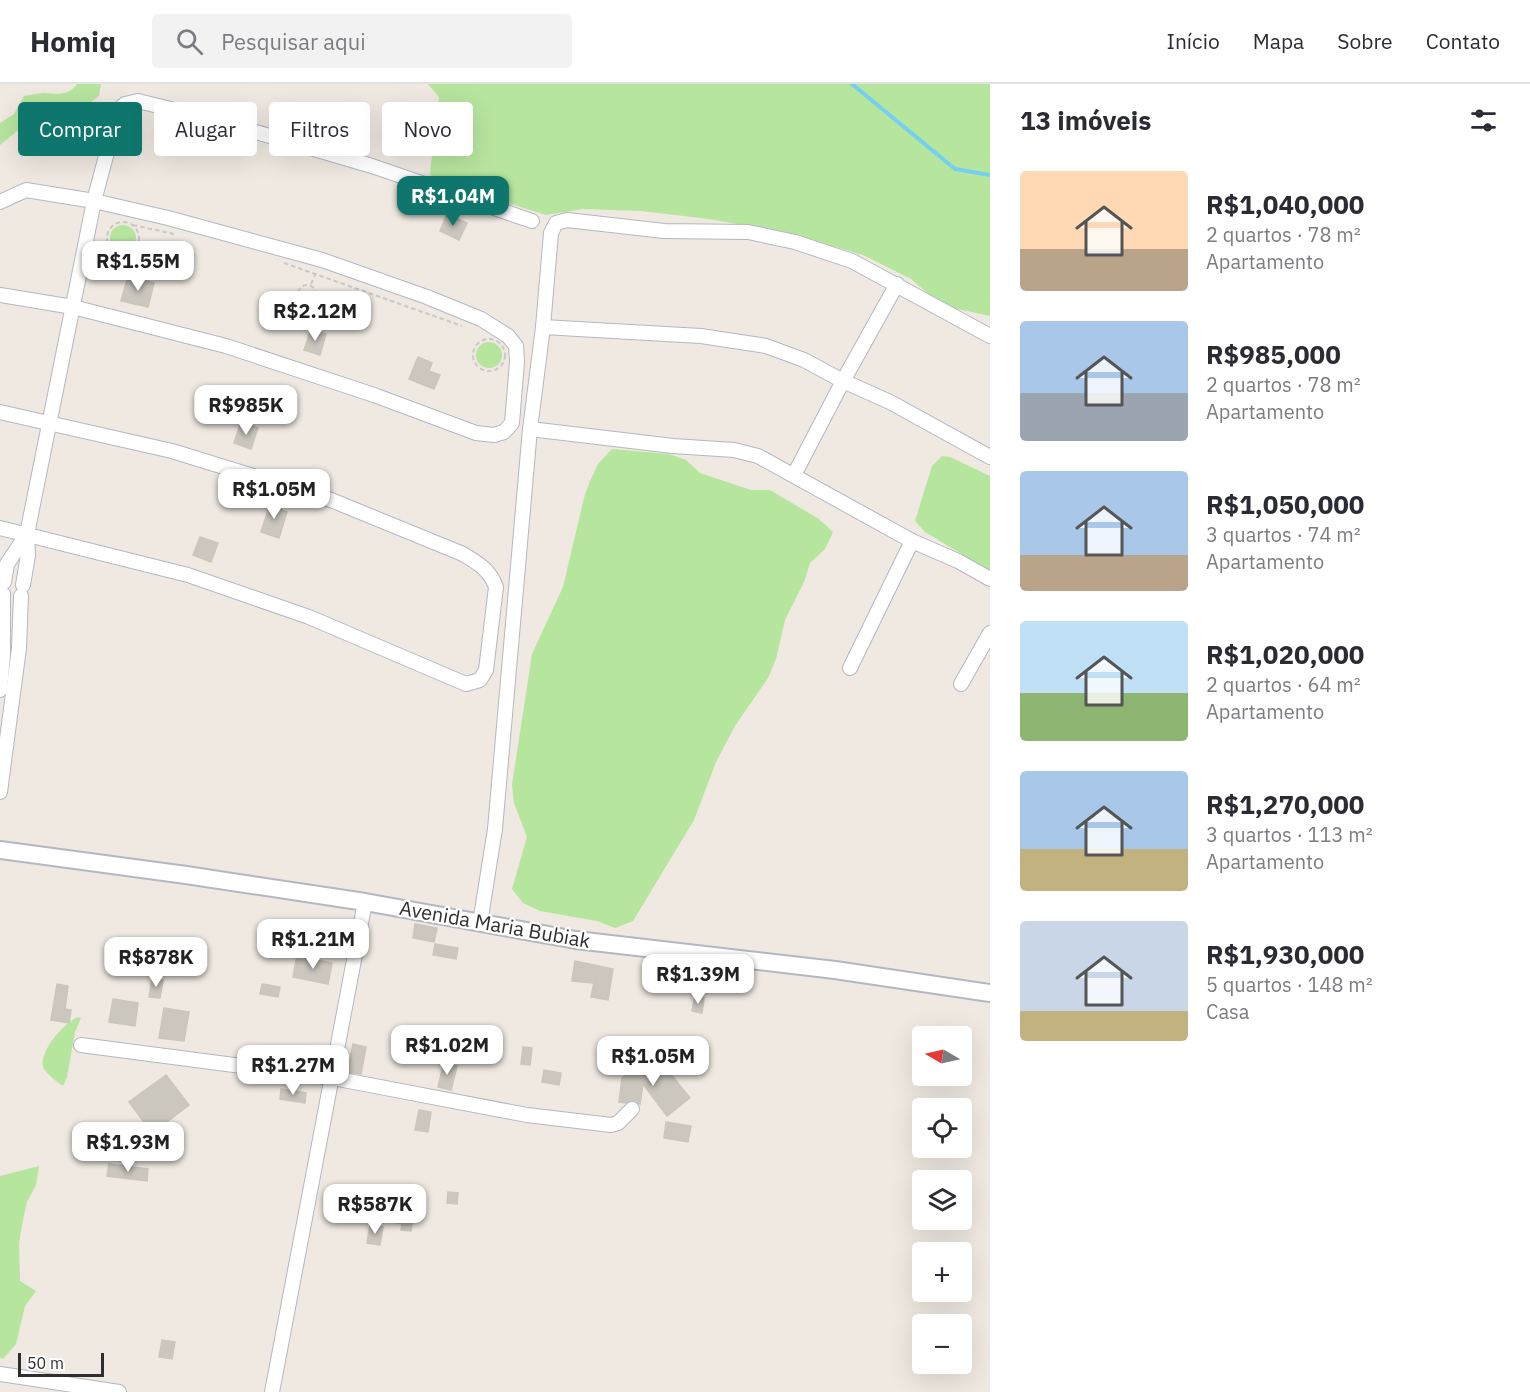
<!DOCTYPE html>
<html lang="pt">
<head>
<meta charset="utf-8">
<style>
	body { margin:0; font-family:"IBM Plex Sans",sans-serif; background:#f2f2f3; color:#2b2b33; height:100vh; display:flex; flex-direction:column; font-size:22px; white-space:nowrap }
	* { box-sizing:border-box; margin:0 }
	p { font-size:20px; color:#7c7c81 }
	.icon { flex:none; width:33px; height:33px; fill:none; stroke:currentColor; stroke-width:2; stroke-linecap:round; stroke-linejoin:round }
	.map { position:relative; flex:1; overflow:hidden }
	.side { display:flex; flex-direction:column; background:#fff; width:540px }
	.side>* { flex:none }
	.top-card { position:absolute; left:18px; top:18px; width:570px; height:54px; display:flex; gap:12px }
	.needle { width:39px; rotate:279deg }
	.fabs { position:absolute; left:912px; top:942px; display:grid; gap:12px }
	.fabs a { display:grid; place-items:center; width:60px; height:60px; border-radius:6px; background:#fff; box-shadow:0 6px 24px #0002; font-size:30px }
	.scale { position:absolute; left:18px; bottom:15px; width:86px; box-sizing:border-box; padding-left:6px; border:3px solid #2e2e2e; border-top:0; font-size:16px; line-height:21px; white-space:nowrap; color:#2e2e2e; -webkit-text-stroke:4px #fff; paint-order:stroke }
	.price { position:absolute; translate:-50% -51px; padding:0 14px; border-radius:12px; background:#fff; color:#222; font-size:20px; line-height:39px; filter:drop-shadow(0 2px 3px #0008) }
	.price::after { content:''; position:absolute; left:50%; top:36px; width:18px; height:14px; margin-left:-9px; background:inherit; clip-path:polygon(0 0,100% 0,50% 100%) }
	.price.current { background:#0f766e; color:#fff }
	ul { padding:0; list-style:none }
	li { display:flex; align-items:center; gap:18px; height:150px; padding:0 30px }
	li span { display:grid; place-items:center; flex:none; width:168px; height:120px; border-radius:6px; color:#555 }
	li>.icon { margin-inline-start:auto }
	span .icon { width:72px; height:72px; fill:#fffc; stroke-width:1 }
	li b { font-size:26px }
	h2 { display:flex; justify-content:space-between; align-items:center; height:72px; padding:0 30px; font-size:26px }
	.pill { padding:0 21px; border-radius:6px; background:#fff; box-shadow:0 6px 24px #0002; font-size:21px; line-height:54px }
	.pill.current { background:#0f766e; color:#fff }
	header { display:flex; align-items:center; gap:36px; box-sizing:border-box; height:84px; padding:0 30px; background:#fff; border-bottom:2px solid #e1e1e2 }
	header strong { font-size:28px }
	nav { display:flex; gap:33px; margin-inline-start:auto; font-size:21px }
	.search { width:420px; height:54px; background:#f2f2f3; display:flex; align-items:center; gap:15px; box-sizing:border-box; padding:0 21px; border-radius:6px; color:#7c7c81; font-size:22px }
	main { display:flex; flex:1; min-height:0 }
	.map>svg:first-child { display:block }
	.green { fill:#b6e59e }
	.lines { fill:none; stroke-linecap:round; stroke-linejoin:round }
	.stream { stroke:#75cff0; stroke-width:4 }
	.building { fill:#cbc7bf; stroke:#cbc5ba; stroke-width:1.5 }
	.minor-casing { stroke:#b4b7c1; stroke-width:16 }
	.tertiary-casing { stroke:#b4b7c1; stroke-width:20 }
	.path { stroke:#c9c9c9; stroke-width:2; stroke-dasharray:4.5 3; stroke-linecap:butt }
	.minor { stroke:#fff; stroke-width:14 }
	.tertiary { stroke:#fff; stroke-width:16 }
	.labels { text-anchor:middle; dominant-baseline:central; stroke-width:4.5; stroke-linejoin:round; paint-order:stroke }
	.street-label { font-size:20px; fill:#2e2e2e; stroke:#fff }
</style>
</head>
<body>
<header>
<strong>Homiq</strong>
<div class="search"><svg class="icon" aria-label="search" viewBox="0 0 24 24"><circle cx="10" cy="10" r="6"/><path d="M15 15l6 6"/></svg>Pesquisar aqui</div>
<nav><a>Início</a><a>Mapa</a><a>Sobre</a><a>Contato</a></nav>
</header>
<main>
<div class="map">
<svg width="990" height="1308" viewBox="0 0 990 1308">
	<rect width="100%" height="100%" fill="#efe9e1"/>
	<!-- green -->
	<g class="green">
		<path d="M77,0H101L99,12L91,18L74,26L46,31L27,39L0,61V39L14,30L24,12C31,11 38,9 45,9C58,10 68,12 77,0Z"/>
		<polygon points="428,0 990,0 990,232 953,224 937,217 911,195 863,171 787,149 709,135 641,127 583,125 546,131 433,95 430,89 439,13"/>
		<circle cx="123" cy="154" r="13"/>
		<circle cx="489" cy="271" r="13"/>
		<polygon points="612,365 669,370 686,376 700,389 751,406 770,406 819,435 833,448 825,465 810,479 804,498 785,536 776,575 768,594 735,642 716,678 694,736 633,837 615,844 597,837 540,827 523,819 512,805 527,753 514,719 512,701 532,570 563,503 584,414 590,397 598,380"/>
		<polygon points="942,372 950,373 990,392 990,487 925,448 915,437 932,382"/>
		<path d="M78,933L81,934L75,948L67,993L63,1002C58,999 43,987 43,982C40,966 64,939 78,933Z"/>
		<polygon points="39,1082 36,1101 27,1118 23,1136 19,1159 20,1197 36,1207 25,1222 16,1260 3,1275 0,1274 0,1092"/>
	</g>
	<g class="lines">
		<!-- stream -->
		<polyline class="stream" points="852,0 955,85 990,91"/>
	</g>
	<!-- building -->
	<g class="building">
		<polygon points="447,130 467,139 459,156 440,147"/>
		<polygon points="128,192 154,199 148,223 121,217"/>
		<polygon points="311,245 326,250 320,271 304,266"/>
		<polygon points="418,273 432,279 429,287 440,291 434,305 409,295"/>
		<polygon points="241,338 258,344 251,365 234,359"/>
		<polygon points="271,417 282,421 281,426 287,428 279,454 261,448"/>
		<polygon points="200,453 218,459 211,478 193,471"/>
		<polygon points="415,840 437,844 434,858 413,854"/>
		<polygon points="435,860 458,864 456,875 433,871"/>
		<polygon points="297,872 332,879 328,900 293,893"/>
		<polygon points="575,877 613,885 608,916 591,913 594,899 572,897"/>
		<polygon points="152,895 163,896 160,914 149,913"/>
		<polygon points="57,900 68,902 65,925 71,926 69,939 51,936"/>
		<polygon points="262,900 280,903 278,913 260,910"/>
		<polygon points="695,912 704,914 702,929 692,927"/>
		<polygon points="113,915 138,919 135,942 109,938"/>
		<polygon points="164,924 189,928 184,957 159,954"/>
		<polygon points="353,960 366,963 361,990 347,988"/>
		<polygon points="523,963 532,964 530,981 521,980"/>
		<polygon points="444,978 457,982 451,1006 438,1003"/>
		<polygon points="641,980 665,983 690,1014 667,1032 643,1000 640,1020 634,1016 626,1019 619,1018 622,994"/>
		<polygon points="544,986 561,989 559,1001 542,998"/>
		<polygon points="166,991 189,1021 152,1049 129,1018"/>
		<polygon points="281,1005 306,1009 305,1019 280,1015"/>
		<polygon points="419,1026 431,1028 428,1048 415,1046"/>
		<polygon points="666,1038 691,1042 688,1058 664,1054"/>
		<polygon points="109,1080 148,1085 147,1097 107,1092"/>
		<polygon points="448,1108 458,1109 457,1120 447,1119"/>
		<polygon points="387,1121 414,1125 411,1147 401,1146 402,1140 385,1137"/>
		<polygon points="370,1141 383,1143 380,1161 367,1159"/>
		<polygon points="162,1256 175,1258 172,1275 159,1273"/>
	</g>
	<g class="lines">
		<defs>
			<g id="minor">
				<polyline points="0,118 26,106 94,117 168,134 322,176 427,213 481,235 508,252 516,262 517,278 512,339 504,348 494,351 476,349 374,311 226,262 73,223 0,211"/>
				<polyline points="543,243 701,252 766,262 804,276 843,297 890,318 990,373"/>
				<path d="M0,328L172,367L331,416L463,470C478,479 490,486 496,503L486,586L480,596L466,600L309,533L188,491L0,444"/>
				<polyline points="530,345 673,362 734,366 758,372 912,457 958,477 990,495"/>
				<polyline points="794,391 843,297 897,200"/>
				<polyline points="4,498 7,480 27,450"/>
				<polyline points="23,501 28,471 27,450 94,117 118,27 125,20 138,17 215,36 372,82 532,137"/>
				<polyline points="850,584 912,457"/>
				<polyline points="961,600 990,549"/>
				<polyline points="0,606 3,571 3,510"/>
				<polyline points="0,708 19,564 21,512"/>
				<polyline points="480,839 495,745 530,345 543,243 551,149 556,139 567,136 664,147 748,148 795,158 852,177 990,252"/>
				<polyline points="81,961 333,994 527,1031 611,1041 618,1039 632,1025"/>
				<polyline points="0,1290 119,1308"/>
				<polyline points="272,1308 365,818"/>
			</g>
			<polyline id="tertiary" points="0,766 186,791 365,818 576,856 835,886 990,909"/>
		</defs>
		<!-- minor casing -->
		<use href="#minor" class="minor-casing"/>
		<!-- tertiary casing -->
		<use href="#tertiary" class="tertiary-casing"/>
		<!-- path -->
		<g class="path">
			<circle cx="123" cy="154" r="16"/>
			<polyline points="133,141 174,150"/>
			<polyline points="284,179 462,242"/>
			<polyline points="311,200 316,189"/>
			<circle cx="307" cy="210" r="9"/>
			<circle cx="489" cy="271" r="16"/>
		</g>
		<!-- minor -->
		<use href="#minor" class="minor"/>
		<!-- tertiary -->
		<use href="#tertiary" class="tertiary"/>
	</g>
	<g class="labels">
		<!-- street labels -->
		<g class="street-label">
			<text transform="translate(495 840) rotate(10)">Avenida Maria Bubiak</text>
		</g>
	</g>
</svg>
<div class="fabs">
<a><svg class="needle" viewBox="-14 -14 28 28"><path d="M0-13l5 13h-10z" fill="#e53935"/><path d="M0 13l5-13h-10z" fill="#7c7c81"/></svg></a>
<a><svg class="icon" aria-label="locate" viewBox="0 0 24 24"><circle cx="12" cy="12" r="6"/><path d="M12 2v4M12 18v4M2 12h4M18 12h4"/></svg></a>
<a><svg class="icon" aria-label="layers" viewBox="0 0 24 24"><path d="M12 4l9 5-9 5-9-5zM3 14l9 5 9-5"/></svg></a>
<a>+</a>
<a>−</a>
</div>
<div class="scale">50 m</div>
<b class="price current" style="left:453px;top:143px">R$1.04M</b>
<b class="price" style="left:138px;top:208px">R$1.55M</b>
<b class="price" style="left:315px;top:258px">R$2.12M</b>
<b class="price" style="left:246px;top:352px">R$985K</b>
<b class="price" style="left:274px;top:436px">R$1.05M</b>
<b class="price" style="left:313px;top:886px">R$1.21M</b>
<b class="price" style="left:156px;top:904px">R$878K</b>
<b class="price" style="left:698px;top:921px">R$1.39M</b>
<b class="price" style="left:447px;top:992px">R$1.02M</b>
<b class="price" style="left:653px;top:1003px">R$1.05M</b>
<b class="price" style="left:293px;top:1012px">R$1.27M</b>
<b class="price" style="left:128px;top:1089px">R$1.93M</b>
<b class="price" style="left:375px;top:1151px">R$587K</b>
<div class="top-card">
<a class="pill current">Comprar</a>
<a class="pill">Alugar</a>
<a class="pill">Filtros</a>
<a class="pill">Novo</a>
</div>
</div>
<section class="side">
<h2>13 imóveis<svg class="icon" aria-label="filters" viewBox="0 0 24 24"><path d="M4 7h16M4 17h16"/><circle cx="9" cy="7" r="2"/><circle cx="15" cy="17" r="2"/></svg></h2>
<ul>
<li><span style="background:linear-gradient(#ffd9b3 65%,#b9a48a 0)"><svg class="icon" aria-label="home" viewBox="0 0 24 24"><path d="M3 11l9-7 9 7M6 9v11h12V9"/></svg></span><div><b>R$1,040,000</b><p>2 quartos · 78 m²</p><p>Apartamento</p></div></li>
<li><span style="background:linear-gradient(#a9c7e8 60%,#9aa5b1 0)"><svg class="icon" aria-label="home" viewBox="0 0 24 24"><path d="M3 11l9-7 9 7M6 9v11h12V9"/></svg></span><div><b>R$985,000</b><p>2 quartos · 78 m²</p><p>Apartamento</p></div></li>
<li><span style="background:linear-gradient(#a9c7e8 70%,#b9a48a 0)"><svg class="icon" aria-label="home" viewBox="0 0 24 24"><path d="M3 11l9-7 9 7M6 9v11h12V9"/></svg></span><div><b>R$1,050,000</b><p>3 quartos · 74 m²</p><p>Apartamento</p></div></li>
<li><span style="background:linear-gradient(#bfe0f5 60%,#8fb573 0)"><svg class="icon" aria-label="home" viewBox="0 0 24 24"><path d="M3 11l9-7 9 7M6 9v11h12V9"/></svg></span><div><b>R$1,020,000</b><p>2 quartos · 64 m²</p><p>Apartamento</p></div></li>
<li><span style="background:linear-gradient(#a9c7e8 65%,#c2b280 0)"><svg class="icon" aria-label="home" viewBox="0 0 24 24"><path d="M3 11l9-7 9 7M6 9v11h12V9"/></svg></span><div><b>R$1,270,000</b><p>3 quartos · 113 m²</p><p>Apartamento</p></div></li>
<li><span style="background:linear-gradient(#c9d6e8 75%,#c2b280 0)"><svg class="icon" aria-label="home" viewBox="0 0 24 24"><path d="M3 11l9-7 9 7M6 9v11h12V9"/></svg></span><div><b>R$1,930,000</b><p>5 quartos · 148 m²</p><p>Casa</p></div></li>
</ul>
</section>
</main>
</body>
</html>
